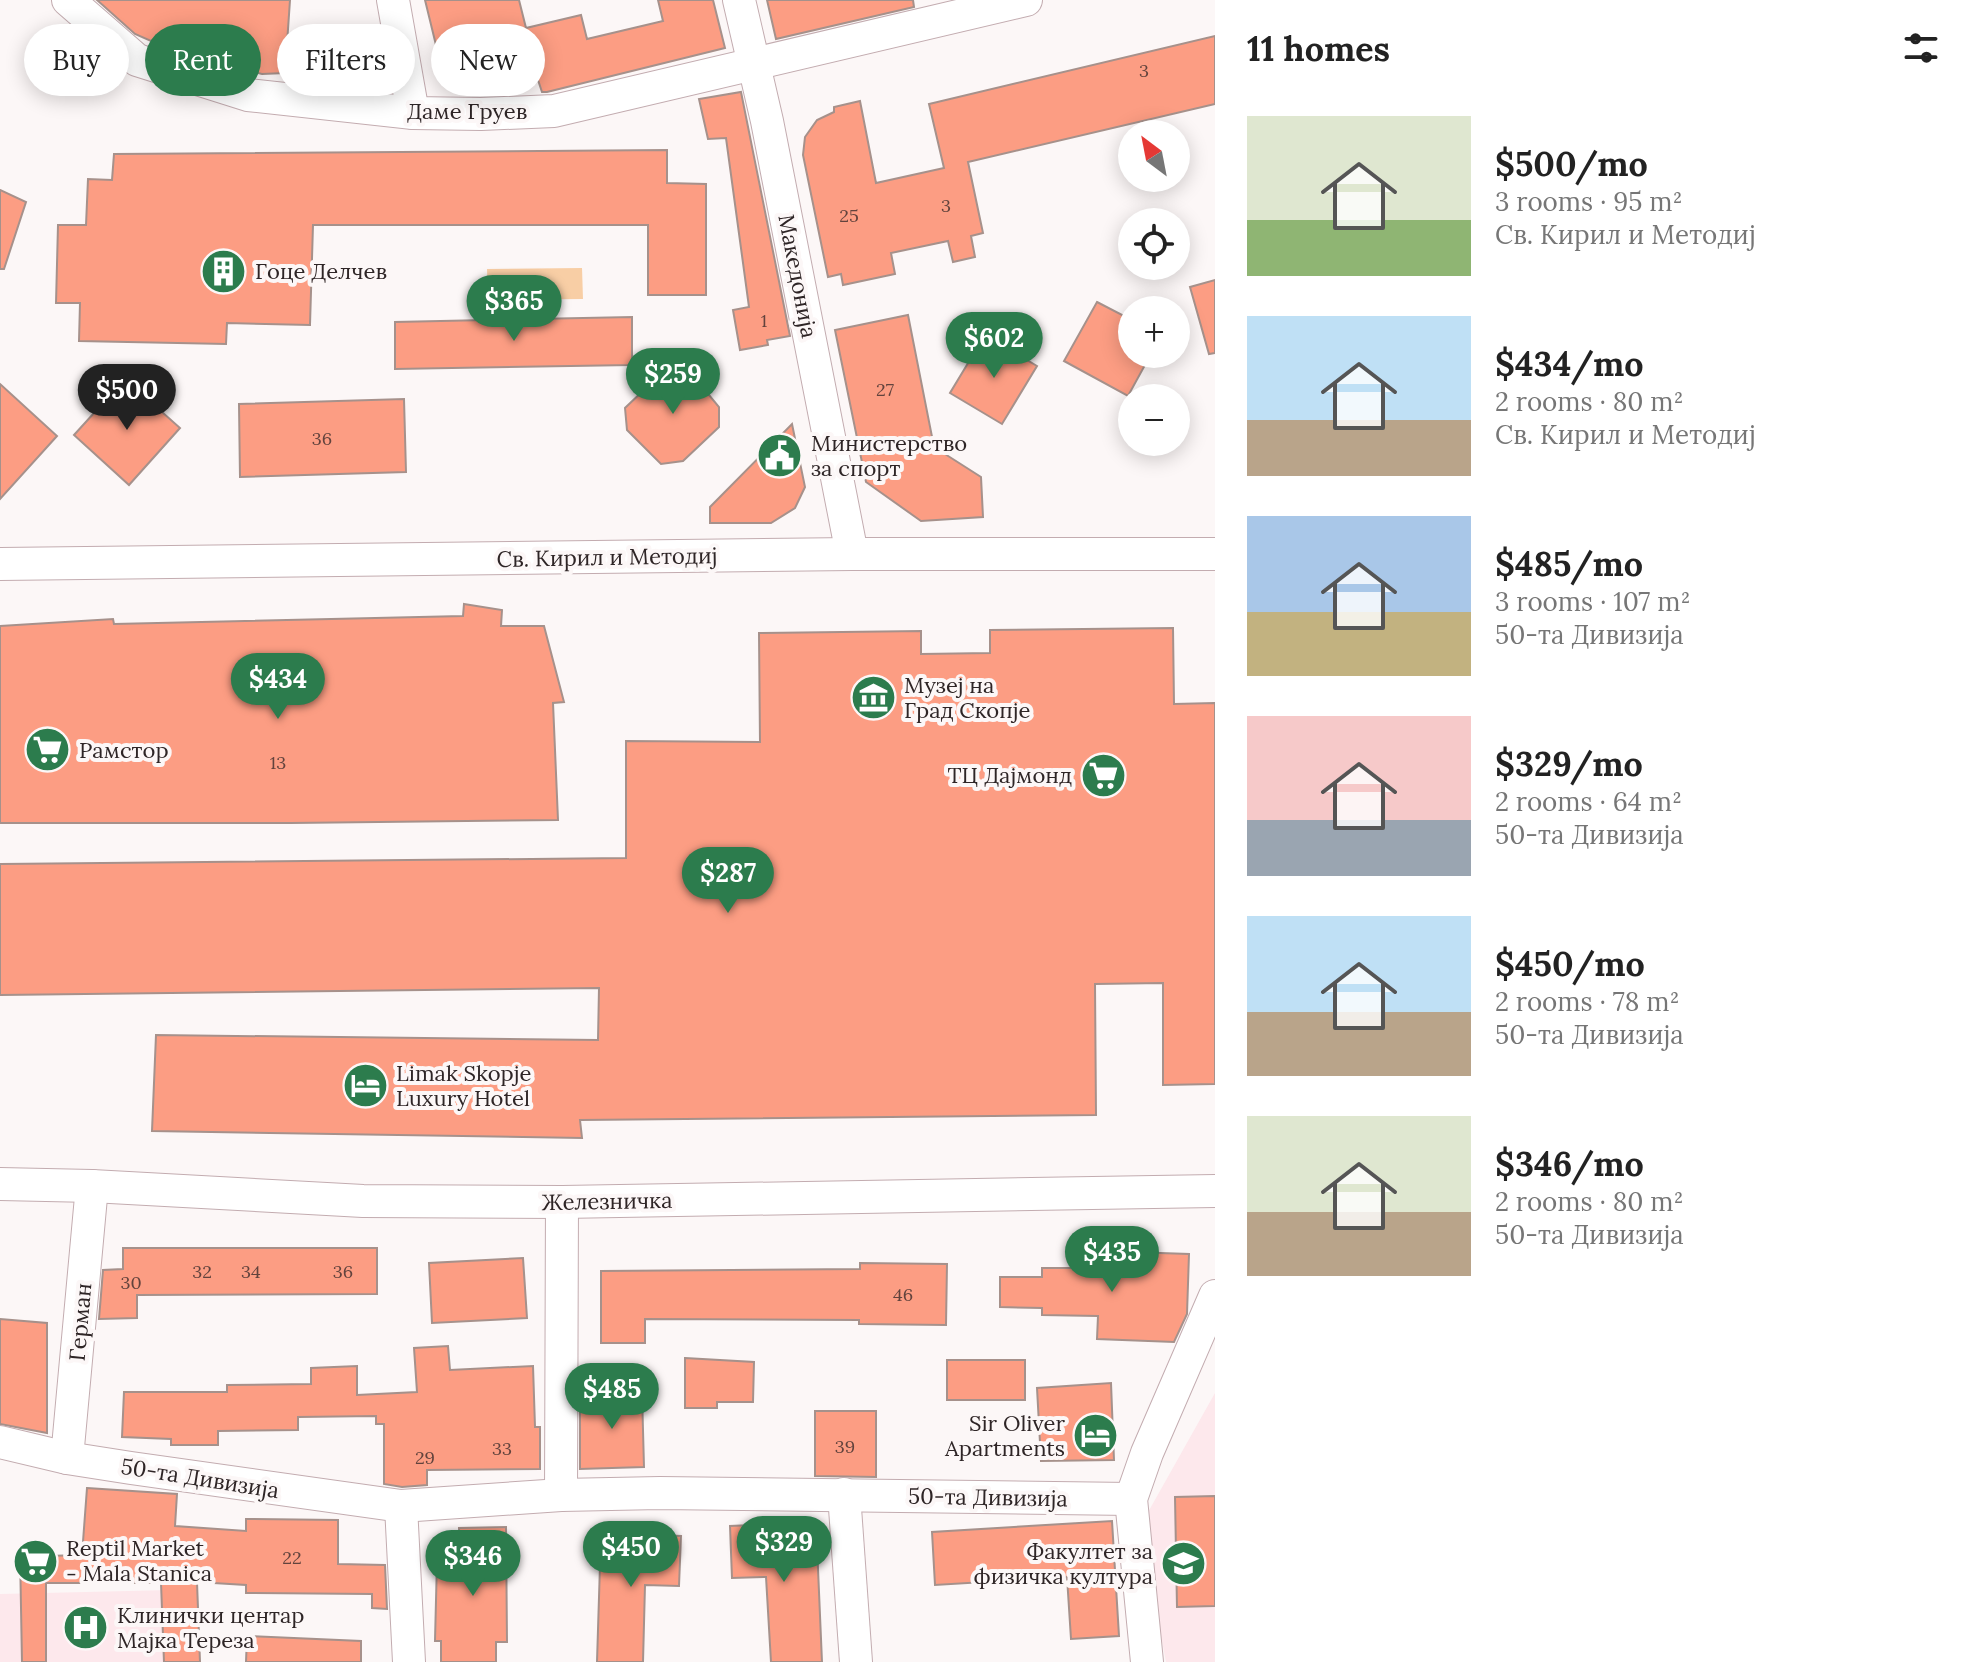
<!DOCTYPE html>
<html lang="en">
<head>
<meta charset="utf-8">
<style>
	body { margin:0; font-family:Lora,serif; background:#f6f6f6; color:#222; height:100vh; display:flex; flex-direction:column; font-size:30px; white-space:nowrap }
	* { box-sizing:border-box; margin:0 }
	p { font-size:26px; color:#767676 }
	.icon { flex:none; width:44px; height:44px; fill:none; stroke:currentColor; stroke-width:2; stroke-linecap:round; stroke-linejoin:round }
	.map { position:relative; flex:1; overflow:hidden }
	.panel { display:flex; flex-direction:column; background:#fff; width:760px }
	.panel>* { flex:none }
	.top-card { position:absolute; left:24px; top:24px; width:760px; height:72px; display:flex; gap:16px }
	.needle { width:52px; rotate:328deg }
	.buttons { position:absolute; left:1118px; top:120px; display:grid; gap:16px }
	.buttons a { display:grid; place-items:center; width:72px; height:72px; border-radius:50%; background:#fff; box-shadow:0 4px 20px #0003; font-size:40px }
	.price { position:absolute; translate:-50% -68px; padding:0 18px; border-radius:28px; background:#2c7c4d; color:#fff; font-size:26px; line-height:52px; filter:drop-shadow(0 2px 4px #0008) }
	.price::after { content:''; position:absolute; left:50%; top:48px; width:24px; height:18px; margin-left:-12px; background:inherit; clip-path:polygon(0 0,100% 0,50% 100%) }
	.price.current { background:#222; color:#fff }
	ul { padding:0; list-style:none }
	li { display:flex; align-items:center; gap:24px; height:200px; padding:0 32px }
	li span { display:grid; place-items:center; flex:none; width:224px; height:160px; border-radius:0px; color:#555 }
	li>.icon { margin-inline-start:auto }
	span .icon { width:96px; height:96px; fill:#fffc; stroke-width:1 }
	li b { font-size:34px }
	h2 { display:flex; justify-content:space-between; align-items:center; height:96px; padding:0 32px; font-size:34px }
	.chip { padding:0 28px; border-radius:36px; background:#fff; box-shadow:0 4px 20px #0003; font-size:28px; line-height:72px }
	.chip.current { background:#2c7c4d; color:#fff }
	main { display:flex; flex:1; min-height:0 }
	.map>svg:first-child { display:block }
	.built { fill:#fde8ec }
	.green { fill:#f8cea5 }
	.building { fill:#fc9d83; stroke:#a6918b; stroke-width:2 }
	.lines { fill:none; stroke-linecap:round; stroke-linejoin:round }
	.minor-casing { stroke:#c3acb0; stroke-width:34 }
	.minor { stroke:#fff; stroke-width:32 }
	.labels { text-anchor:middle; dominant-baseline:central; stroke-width:8; stroke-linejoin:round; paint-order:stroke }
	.number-label { font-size:18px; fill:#62433d }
	.street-label { font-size:22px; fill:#2e2526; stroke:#fcf7f7 }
	.poi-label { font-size:22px; fill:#2e2526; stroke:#fcf7f7; text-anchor:start }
</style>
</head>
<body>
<main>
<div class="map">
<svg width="1215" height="1662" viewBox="0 0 1215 1662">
	<rect width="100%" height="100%" fill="#fcf7f7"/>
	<!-- built -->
	<g class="built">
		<polygon points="1215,1393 1215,1662 1166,1662 1157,1615 1147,1514"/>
		<polygon points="171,1590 171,1662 0,1662 0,1594"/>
	</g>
	<!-- green -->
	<polygon class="green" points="582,268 583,299 488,300 487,269"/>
	<!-- building -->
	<g class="building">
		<polygon points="97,0 290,0 285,73 262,74 176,52 135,34"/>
		<polygon points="425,0 519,0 526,28 581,15 587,39 663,21 658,0 713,0 725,48 547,92 542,92 538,80 499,90 496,79 470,86 468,77 445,82"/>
		<polygon points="767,0 913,0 914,7 776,39"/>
		<polygon points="1215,36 1215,104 968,162 983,233 971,236 975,257 953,262 948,241 891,253 895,274 843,285 841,274 828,277 803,155 805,137 817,120 834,112 834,107 860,101 876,183 944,168 929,104"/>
		<polygon points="741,92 790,336 767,340 768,345 740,350 733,310 749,307 726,138 708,139 699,99"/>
		<polygon points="667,150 667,183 706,184 706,295 648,295 648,225 313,225 310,325 227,323 226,344 79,341 80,303 56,303 58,225 86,225 88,179 112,180 114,154"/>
		<polygon points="0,190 26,202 4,269 0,269"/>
		<polygon points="1215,280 1215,353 1209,354 1190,287"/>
		<polygon points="1097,302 1132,320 1132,354 1151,354 1128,396 1064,361"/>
		<polygon points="908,315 934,447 981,477 983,517 921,521 866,482 835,330"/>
		<polygon points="632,317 632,365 395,369 395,322"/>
		<polygon points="985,335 1037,366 1002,424 950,393"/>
		<polygon points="667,368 690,372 719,407 719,427 683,461 661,464 627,430 625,408"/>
		<polygon points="125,379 180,428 129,485 74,435"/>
		<polygon points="0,384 57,436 0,499"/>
		<polygon points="404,399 406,472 240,477 239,404"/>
		<polygon points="792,424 805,487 795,508 771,523 710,523 710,507"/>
		<polygon points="464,604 502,610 501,626 544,626 564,702 553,703 558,820 291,823 0,823 0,626 113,619 114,624 463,616"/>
		<polygon points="1173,628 1174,704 1215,703 1215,1084 1163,1085 1163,983 1095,984 1096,1115 580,1120 582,1138 152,1131 156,1035 598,1040 599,988 0,995 0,864 626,858 626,741 760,742 759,633 921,631 921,654 990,653 990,630"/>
		<polygon points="123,1248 377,1248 377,1294 137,1295 137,1318 99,1319 103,1270 123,1269"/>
		<polygon points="1100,1251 1189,1254 1187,1314 1174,1342 1097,1339 1098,1316 1042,1315 1042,1308 1000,1307 1000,1277 1042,1277 1042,1268 1100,1268"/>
		<polygon points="523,1258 527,1318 432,1323 429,1263"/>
		<polygon points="860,1263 947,1264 946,1325 859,1324 859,1320 645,1319 645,1343 601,1343 601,1271 860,1269"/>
		<polygon points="0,1319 47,1323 47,1433 0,1424"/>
		<polygon points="448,1346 450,1370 533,1366 535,1427 540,1427 540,1469 427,1470 427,1485 402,1487 384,1484 384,1424 376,1424 376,1416 298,1417 298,1430 218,1431 218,1445 171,1445 171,1439 122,1437 124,1392 227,1392 227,1385 311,1384 311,1368 357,1366 357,1395 417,1392 414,1348"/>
		<polygon points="685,1358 754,1362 753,1402 717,1402 717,1408 685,1408"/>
		<rect x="947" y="1360" width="78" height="40"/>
		<polygon points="1111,1383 1114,1460 1041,1461 1037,1388"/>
		<polygon points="642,1393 644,1467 580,1469 580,1395"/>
		<polygon points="815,1411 876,1411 876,1477 815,1476"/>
		<polygon points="87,1488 177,1494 175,1526 246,1531 246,1519 338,1520 338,1564 385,1565 387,1609 372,1608 372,1594 246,1593 246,1585 197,1582 200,1662 164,1662 161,1583 46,1583 46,1662 22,1662 20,1553 46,1552 46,1556 82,1555"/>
		<polygon points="1215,1496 1215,1606 1177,1607 1175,1497"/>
		<polygon points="1112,1521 1119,1636 1071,1639 1067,1577 935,1585 932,1532"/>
		<polygon points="816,1522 822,1662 771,1662 766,1577 732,1578 730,1526"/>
		<polygon points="506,1527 507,1642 496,1642 496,1662 441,1662 441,1641 435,1641 437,1560 460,1561 459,1528"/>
		<polygon points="601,1533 681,1536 679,1586 645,1585 643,1662 597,1662"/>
		<polygon points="247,1636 361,1641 361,1662 246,1662"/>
	</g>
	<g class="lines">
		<defs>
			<g id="minor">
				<polyline points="68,0 137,60 248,95 413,113 481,114 554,111 1026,0"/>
				<polyline points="393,0 413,113"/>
				<polyline points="739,0 767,121 852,554"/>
				<polyline points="0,564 852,554 1215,554"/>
				<polyline points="0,1184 92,1186 363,1201 562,1202 1215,1191"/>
				<polyline points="0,1442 67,1458 131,1468 401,1506 561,1495 660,1493 1131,1499"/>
				<polyline points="67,1458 92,1186"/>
				<polyline points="844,1494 856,1662"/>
				<polyline points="561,1495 562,1202"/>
				<polyline points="401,1506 409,1662"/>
				<polyline points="1147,1662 1131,1499 1147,1453 1215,1296"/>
			</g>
		</defs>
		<!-- minor casing -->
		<use href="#minor" class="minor-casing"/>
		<!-- minor -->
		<use href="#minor" class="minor"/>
	</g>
	<!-- icons -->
	<defs>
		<symbol id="building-disc" viewBox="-11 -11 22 22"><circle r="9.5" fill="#2c7c4d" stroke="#fcf7f7"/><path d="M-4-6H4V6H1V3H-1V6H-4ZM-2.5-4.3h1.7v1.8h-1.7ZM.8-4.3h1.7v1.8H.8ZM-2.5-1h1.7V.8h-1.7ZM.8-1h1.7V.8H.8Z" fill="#fff"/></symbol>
		<symbol id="civic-disc" viewBox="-11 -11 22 22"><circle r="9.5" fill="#2c7c4d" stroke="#fcf7f7"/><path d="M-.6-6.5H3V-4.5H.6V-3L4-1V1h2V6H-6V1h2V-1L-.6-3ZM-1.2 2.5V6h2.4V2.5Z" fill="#fff"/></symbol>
		<symbol id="museum-disc" viewBox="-11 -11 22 22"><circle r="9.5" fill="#2c7c4d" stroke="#fcf7f7"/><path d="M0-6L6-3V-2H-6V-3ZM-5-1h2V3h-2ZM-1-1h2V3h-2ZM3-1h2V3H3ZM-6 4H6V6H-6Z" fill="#fff"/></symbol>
		<symbol id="supermarket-disc" viewBox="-11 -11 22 22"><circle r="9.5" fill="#2c7c4d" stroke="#fcf7f7"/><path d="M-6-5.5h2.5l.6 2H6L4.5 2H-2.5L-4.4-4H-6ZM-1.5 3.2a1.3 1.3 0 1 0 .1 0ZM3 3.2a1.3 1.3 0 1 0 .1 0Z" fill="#fff"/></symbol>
		<symbol id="hotel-disc" viewBox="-11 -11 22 22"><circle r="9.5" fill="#2c7c4d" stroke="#fcf7f7"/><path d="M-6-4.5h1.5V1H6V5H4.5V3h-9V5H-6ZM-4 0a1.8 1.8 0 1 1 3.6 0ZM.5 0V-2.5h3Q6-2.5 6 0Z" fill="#fff"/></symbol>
		<symbol id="university-disc" viewBox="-11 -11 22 22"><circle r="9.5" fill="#2c7c4d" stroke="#fcf7f7"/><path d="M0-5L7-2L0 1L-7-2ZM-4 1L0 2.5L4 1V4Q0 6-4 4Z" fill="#fff"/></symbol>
		<symbol id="hospital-disc" viewBox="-11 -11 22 22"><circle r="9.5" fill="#2c7c4d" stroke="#fcf7f7"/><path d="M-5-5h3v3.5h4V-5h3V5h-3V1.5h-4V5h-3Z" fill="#fff"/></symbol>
	</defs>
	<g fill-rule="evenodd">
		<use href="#building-disc" x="198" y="246" width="51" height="51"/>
		<use href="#civic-disc" x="754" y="430" width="51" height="51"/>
		<use href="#museum-disc" x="848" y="672" width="51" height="51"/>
		<use href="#supermarket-disc" x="22" y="724" width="51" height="51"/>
		<use href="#supermarket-disc" x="1078" y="750" width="51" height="51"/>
		<use href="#hotel-disc" x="340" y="1060" width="51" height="51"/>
		<use href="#hotel-disc" x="1070" y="1410" width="51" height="51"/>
		<use href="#supermarket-disc" x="10" y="1536" width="51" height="51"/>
		<use href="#university-disc" x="1158" y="1538" width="51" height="51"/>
		<use href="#hospital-disc" x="60" y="1602" width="51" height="51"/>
	</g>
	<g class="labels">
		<!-- number labels -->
		<g class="number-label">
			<text x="1144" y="70">3</text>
			<text x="946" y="205">3</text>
			<text x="849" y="215">25</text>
			<text x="764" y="320">1</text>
			<text x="885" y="389">27</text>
			<text x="322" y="438">36</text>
			<text x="278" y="762">13</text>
			<text x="202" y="1271">32</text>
			<text x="251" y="1271">34</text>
			<text x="343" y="1271">36</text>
			<text x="131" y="1282">30</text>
			<text x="903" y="1294">46</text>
			<text x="845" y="1446">39</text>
			<text x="502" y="1448">33</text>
			<text x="425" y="1457">29</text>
			<text x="292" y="1557">22</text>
		</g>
		<!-- street labels -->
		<g class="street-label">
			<text x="467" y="111">Даме Груев</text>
			<text transform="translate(798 276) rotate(79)">Македонија</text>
			<text transform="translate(607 557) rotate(-1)">Св. Кирил и Методиј</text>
			<text transform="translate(607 1201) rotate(-1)">Железничка</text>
			<text transform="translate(80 1322) rotate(-85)">Герман</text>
			<text transform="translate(200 1478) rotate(9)">50-та Дивизија</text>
			<text transform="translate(988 1497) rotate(1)">50-та Дивизија</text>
		</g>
		<!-- poi labels -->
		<g class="poi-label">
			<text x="255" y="271">Гоце Делчев</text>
			<text x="811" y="443">Министерство<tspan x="811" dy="25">за спорт</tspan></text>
			<text x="904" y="685">Музеј на<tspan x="904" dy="25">Град Скопје</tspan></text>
			<text x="79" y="750">Рамстор</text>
			<text x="1072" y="775" text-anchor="end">ТЦ Дајмонд</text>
			<text x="396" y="1073">Limak Skopje<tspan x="396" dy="25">Luxury Hotel</tspan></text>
			<text x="1065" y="1423" text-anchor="end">Sir Oliver<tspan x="1065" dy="25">Apartments</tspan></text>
			<text x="66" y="1548">Reptil Market<tspan x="66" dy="25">- Mala Stanica</tspan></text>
			<text x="1153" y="1551" text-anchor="end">Факултет за<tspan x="1153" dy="25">физичка култура</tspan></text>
			<text x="117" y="1615">Клинички центар<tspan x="117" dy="25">Мајка Тереза</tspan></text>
		</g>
	</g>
</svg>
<div class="buttons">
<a><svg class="needle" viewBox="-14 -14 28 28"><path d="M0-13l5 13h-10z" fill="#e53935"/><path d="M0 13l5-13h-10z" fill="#767676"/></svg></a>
<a><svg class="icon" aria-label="locate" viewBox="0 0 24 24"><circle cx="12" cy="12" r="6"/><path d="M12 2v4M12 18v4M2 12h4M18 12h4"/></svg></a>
<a>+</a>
<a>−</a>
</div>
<b class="price" style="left:514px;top:343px">$365</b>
<b class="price" style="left:994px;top:380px">$602</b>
<b class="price" style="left:673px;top:416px">$259</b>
<b class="price current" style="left:127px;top:432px">$500</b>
<b class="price" style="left:278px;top:721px">$434</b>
<b class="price" style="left:728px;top:915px">$287</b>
<b class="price" style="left:1112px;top:1294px">$435</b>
<b class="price" style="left:612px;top:1431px">$485</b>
<b class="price" style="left:784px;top:1584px">$329</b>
<b class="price" style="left:631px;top:1589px">$450</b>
<b class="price" style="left:473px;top:1598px">$346</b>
<div class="top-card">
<a class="chip">Buy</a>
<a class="chip current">Rent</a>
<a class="chip">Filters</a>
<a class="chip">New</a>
</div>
</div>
<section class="panel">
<h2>11 homes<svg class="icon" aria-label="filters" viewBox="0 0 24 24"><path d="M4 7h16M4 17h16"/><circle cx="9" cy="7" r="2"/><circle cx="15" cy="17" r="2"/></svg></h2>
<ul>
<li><span style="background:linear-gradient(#dfe7d0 65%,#8fb573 0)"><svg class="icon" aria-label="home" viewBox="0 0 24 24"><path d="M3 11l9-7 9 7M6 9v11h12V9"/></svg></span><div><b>$500/mo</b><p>3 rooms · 95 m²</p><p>Св. Кирил и Методиј</p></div></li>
<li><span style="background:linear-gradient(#bfe0f5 65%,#b9a48a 0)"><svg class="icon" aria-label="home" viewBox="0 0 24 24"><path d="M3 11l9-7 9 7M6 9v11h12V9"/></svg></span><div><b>$434/mo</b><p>2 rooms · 80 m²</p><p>Св. Кирил и Методиј</p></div></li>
<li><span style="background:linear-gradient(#a9c7e8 60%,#c2b280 0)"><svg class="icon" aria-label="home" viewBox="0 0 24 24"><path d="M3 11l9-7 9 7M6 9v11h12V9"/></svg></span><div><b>$485/mo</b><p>3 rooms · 107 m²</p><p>50-та Дивизија</p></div></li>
<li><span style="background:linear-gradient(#f6c9c9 65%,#9aa5b1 0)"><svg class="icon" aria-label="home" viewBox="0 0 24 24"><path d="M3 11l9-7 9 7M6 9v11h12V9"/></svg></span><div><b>$329/mo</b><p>2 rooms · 64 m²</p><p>50-та Дивизија</p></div></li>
<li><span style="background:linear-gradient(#bfe0f5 60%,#b9a48a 0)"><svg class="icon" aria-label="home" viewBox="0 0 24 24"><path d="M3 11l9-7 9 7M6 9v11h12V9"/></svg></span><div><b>$450/mo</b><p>2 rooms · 78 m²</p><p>50-та Дивизија</p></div></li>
<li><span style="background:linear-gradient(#dfe7d0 60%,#b9a48a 0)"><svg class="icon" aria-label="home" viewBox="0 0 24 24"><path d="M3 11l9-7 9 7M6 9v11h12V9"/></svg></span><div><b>$346/mo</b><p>2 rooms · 80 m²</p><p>50-та Дивизија</p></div></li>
</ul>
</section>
</main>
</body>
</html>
